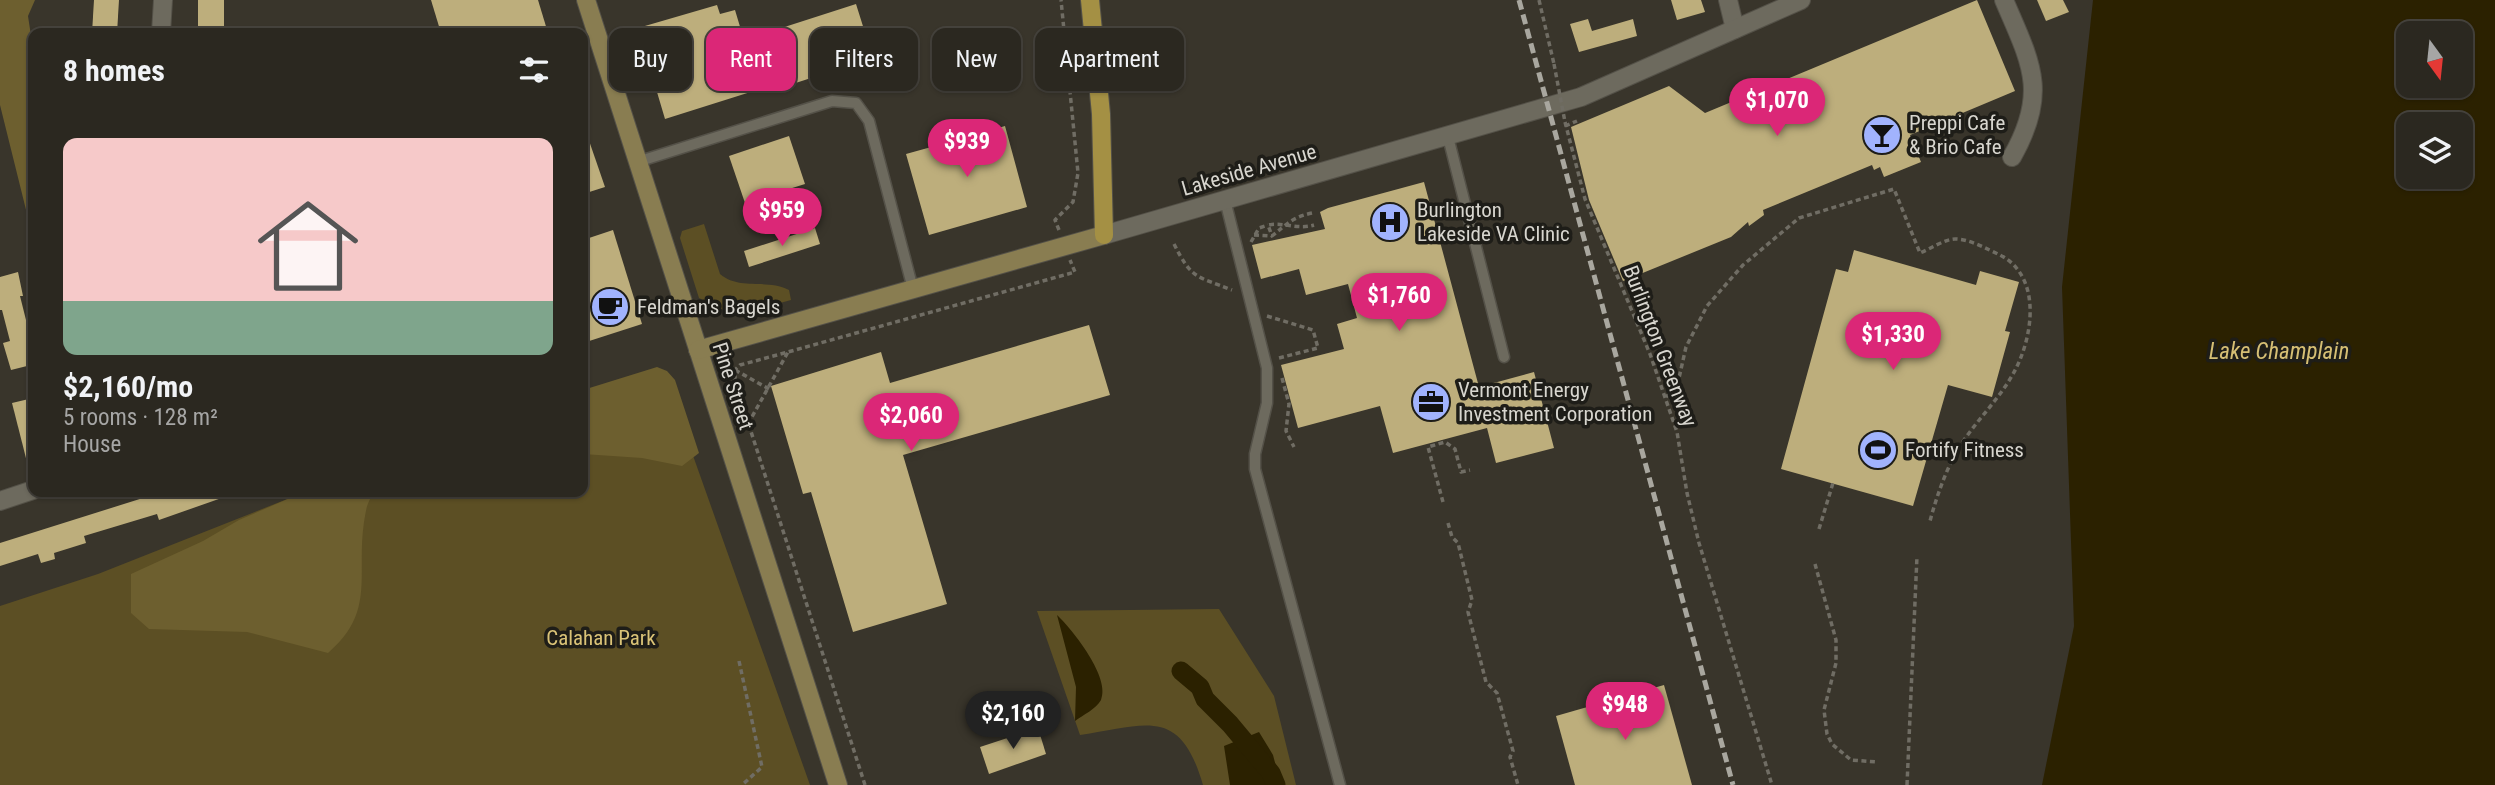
<!DOCTYPE html>
<html lang="en">
<head>
<meta charset="utf-8">
<style>
	body { margin:0; font-family:"Roboto Condensed",sans-serif; background:#37342d; color:#f1f3f6; height:100vh; display:flex; flex-direction:column; font-size:26px; white-space:nowrap }
	* { box-sizing:border-box; margin:0 }
	p { font-size:23px; color:#a6a6a5 }
	.icon { flex:none; width:38px; height:38px; fill:none; stroke:currentColor; stroke-width:2; stroke-linecap:round; stroke-linejoin:round }
	.map { position:relative; flex:1; overflow:hidden }
	.sheet { position:absolute; left:28px; top:28px; width:560px; height:469px; display:flex; flex-direction:column; background:#2b2820; border-radius:14px; box-shadow:0 2px 5px #0004,0 0 0 2px #47443e }
	.sheet>* { flex:none }
	.guide { position:absolute; left:609px; top:28px; width:665px; height:63px; display:flex; gap:14px }
	.needle { width:46px; rotate:165deg }
	.buttons { position:absolute; left:2396px; top:21px; display:grid; gap:14px }
	.buttons a { display:grid; place-items:center; width:77px; height:77px; border-radius:14px; background:#2b2820; box-shadow:0 2px 5px #0004,0 0 0 2px #47443e; font-size:35px }
	.price { position:absolute; translate:-50% -60px; padding:0 16px; border-radius:24px; background:#db2777; color:#fff; font-size:23px; line-height:46px; filter:drop-shadow(0 2px 4px #0008) }
	.price::after { content:''; position:absolute; left:50%; top:42px; width:21px; height:16px; margin-left:-10px; background:inherit; clip-path:polygon(0 0,100% 0,50% 100%) }
	.price.selected { background:#222; color:#fff }
	ul { padding:0; list-style:none }
	li { display:grid; align-content:center; gap:14px; height:371px; padding:0 35px }
	li+li { border-top:2px solid #47443e }
	li span { display:grid; place-items:center; height:217px; border-radius:14px; color:#555 }
	li>.icon { margin-inline-start:auto }
	span .icon { width:126px; height:126px; fill:#fffc; stroke-width:1 }
	li b { font-size:30px }
	h2 { display:flex; justify-content:space-between; align-items:center; height:84px; padding:0 35px; font-size:30px }
	.chip { padding:0 24px; border-radius:14px; background:#2b2820; box-shadow:0 2px 5px #0004,0 0 0 2px #47443e; font-size:24px; line-height:63px }
	.chip.selected { background:#db2777; color:#fff }
	.map>svg:first-child { display:block }
	.green { fill:#5c4f24 }
	.forest { fill:#6d5f2f }
	.water { fill:#2b2100; fill-rule:evenodd }
	.lines { fill:none; stroke-linecap:round; stroke-linejoin:round }
	.canal { stroke:#2b2100; stroke-width:19 }
	.building { fill:#bdae7c }
	.service-casing { stroke:#545148; stroke-width:13 }
	.minor-casing { stroke:#545148; stroke-width:20 }
	.secondary-casing { stroke:#545148; stroke-width:20 }
	.primary-casing { stroke:#545148; stroke-width:20 }
	.path { stroke:#706d64; stroke-width:3.5; stroke-dasharray:5 3.5; stroke-linecap:butt }
	.service { stroke:#6d6a5e; stroke-width:10 }
	.minor { stroke:#6d6a5e; stroke-width:18 }
	.secondary { stroke:#897d51; stroke-width:18 }
	.primary { stroke:#a49044; stroke-width:18 }
	.rail { stroke:#a9a79f; stroke-width:5; stroke-dasharray:10 5; stroke-linecap:butt }
	.path-bridge { stroke:#706d64; stroke-width:3.5; stroke-dasharray:5 3.5; stroke-linecap:butt }
	.labels { text-anchor:middle; dominant-baseline:central; stroke-width:7; stroke-linejoin:round; paint-order:stroke }
	.poi-label { font-size:21px; fill:#d8d6cf; stroke:#1e1d18; text-anchor:start }
	.street-label { font-size:21px; fill:#d8d6cf; stroke:#1e1d18 }
	.park-label { font-size:21px; fill:#dac377; stroke:#1e1d18 }
	.water-label { font-size:23px; font-style:italic; fill:#d6bf74; stroke:#1e1d18 }
</style>
</head>
<body>
<div class="map">
<svg width="2495" height="785" viewBox="0 0 2495 785">
	<rect width="100%" height="100%" fill="#39352b"/>
	<!-- green -->
	<g class="green">
		<path d="M704,224L720,274C740,291 766,278 789,290L791,300L748,312L725,311L699,298L680,238L682,231Z"/>
		<polygon points="669,388 810,785 0,785 0,606 98,574 305,492 583,492 583,411"/>
		<path d="M1219,609L1274,696L1296,785H1203C1180,706 1147,725 1080,735L1037,611Z"/>
	</g>
	<!-- forest -->
	<g class="forest">
		<polygon points="0,0 35,0 28,16 33,49 33,238 0,105"/>
		<polygon points="657,367 667,371 675,380 699,453 682,466 642,458 583,454 583,390"/>
		<path d="M304,492H375C367,501 366,510 364,522C356,576 376,612 328,653L247,632L149,629L131,613V574L203,541L239,520Z"/>
	</g>
	<!-- water -->
	<g class="water">
		<path d="M2093,0H2495V785H2042L2074,626L2062,287ZM2408,33H2460V86H2408ZM2408,124H2460V177H2408Z"/>
		<path d="M1057,615C1073,630 1111,678 1101,700C1096,709 1083,715 1075,721L1076,687Z"/>
		<polygon points="1259,732 1273,755 1279,778 1269,781 1267,785 1230,785 1224,746"/>
	</g>
	<g class="lines">
		<!-- canal -->
		<polyline class="canal" points="1181,671 1200,687 1205,699 1230,724 1271,773 1276,785"/>
	</g>
	<!-- building -->
	<g class="building">
		<polygon points="94,0 119,0 117,33 92,33"/>
		<rect x="198" y="0" width="26" height="28"/>
		<polygon points="431,0 538,0 548,33 441,33"/>
		<polygon points="1671,0 1701,0 1705,12 1677,20"/>
		<polygon points="1977,0 2015,91 1910,135 1921,162 1884,177 1880,167 1874,170 1872,165 1763,210 1764,215 1749,226 1748,222 1731,237 1623,281 1589,200 1571,127 1669,86 1705,113"/>
		<polygon points="2037,0 2063,0 2069,12 2046,21"/>
		<polygon points="856,4 873,58 777,89 776,84 665,119 638,28 717,5 720,14 735,10 744,40"/>
		<polygon points="1588,19 1592,31 1633,19 1637,36 1579,52 1570,24"/>
		<polygon points="978,123 981,133 1005,126 1027,207 929,235 906,154 960,139 956,128"/>
		<polygon points="585,129 605,187 583,194 583,130"/>
		<polygon points="789,136 805,184 745,203 729,156"/>
		<polygon points="1424,182 1479,387 1534,372 1554,448 1496,463 1487,428 1393,453 1380,406 1298,428 1281,365 1344,349 1337,324 1357,318 1348,284 1306,295 1299,269 1261,279 1252,245 1325,229 1320,212 1328,208"/>
		<polygon points="815,228 820,244 749,267 744,251"/>
		<polygon points="613,230 642,324 583,343 583,240"/>
		<polygon points="1854,250 1976,285 1980,271 2019,282 2005,331 2010,332 1992,397 1948,385 1913,506 1781,469 1836,269 1848,272"/>
		<polygon points="18,272 23,296 20,296 33,348 26,350 31,365 11,370 3,343 10,341 2,310 0,310 0,277"/>
		<polygon points="1089,325 1110,395 903,455 947,604 853,632 811,492 803,494 771,386 881,352 890,383"/>
		<polygon points="33,398 33,465 28,466 12,403"/>
		<polygon points="162,492 233,494 159,520 157,514 84,536 86,543 54,553 55,559 41,563 38,554 0,566 0,543"/>
		<polygon points="1664,685 1692,785 1575,785 1556,716"/>
		<polygon points="1038,728 1046,754 989,774 980,747"/>
	</g>
	<g class="lines">
		<defs>
			<g id="service">
				<polyline points="1448,137 1504,357"/>
				<polyline points="637,162 832,101 856,103 869,121 913,289"/>
				<polyline points="1225,200 1267,368 1267,403 1255,454 1255,469 1340,785"/>
			</g>
			<g id="minor">
				<polyline points="1728,0 1735,29"/>
				<path d="M2004,0C2031,63 2049,92 2012,157"/>
				<polyline points="161,33 163,0"/>
				<polyline points="1104,235 1581,97 1801,0"/>
				<polyline points="0,501 33,490"/>
			</g>
			<g id="secondary">
				<polyline points="586,0 838,785"/>
				<polyline points="698,350 1104,235"/>
			</g>
			<polyline id="primary" points="1090,0 1101,114 1104,235"/>
		</defs>
		<!-- service casing -->
		<use href="#service" class="service-casing"/>
		<!-- minor casing -->
		<use href="#minor" class="minor-casing"/>
		<!-- secondary casing -->
		<use href="#secondary" class="secondary-casing"/>
		<!-- primary casing -->
		<use href="#primary" class="primary-casing"/>
		<!-- path -->
		<g class="path">
			<polyline points="1539,0 1554,64"/>
			<polyline points="1565,122 1585,199 1650,354 1677,432 1687,493 1699,543 1772,785"/>
			<polyline points="1565,126 1577,121"/>
			<path d="M1312,213C1293,217 1287,224 1272,236L1268,225C1285,222 1298,230 1314,225"/>
			<polyline points="1059,230 1055,220 1073,202 1078,173 1061,0"/>
			<polyline points="1254,235 1272,236"/>
			<polyline points="1251,242 1259,228 1268,225"/>
			<path d="M1174,244C1192,280 1197,276 1232,290"/>
			<polyline points="1267,316 1313,330 1318,348 1279,358"/>
			<polyline points="735,370 769,389"/>
			<polyline points="1282,378 1289,404 1286,431 1294,447"/>
			<path d="M1666,397L1677,387L1686,347L1707,306L1743,265L1799,218L1894,189L1920,253C1930,249 1945,239 1955,239C1970,239 1987,249 2000,255C2043,277 2033,339 2013,374C1999,399 1978,419 1962,443C1947,466 1937,495 1930,521"/>
			<polyline points="748,424 788,352"/>
			<polyline points="1443,502 1428,447 1445,442 1455,449 1461,472 1470,470"/>
			<polyline points="1448,523 1452,537 1458,543 1472,600 1468,612 1486,682 1497,693 1513,751 1510,757 1518,785"/>
			<polyline points="1819,529 1833,483"/>
			<polyline points="1815,564 1836,640 1836,663 1824,710 1827,734 1832,744 1851,760 1878,762"/>
			<polyline points="739,661 762,767 742,785"/>
			<polyline points="865,785 735,382 735,370 740,365 788,352 1075,272 1070,260"/>
			<polyline points="1907,785 1917,556"/>
		</g>
		<!-- service -->
		<use href="#service" class="service"/>
		<!-- minor -->
		<use href="#minor" class="minor"/>
		<!-- secondary -->
		<use href="#secondary" class="secondary"/>
		<!-- primary -->
		<use href="#primary" class="primary"/>
		<!-- rail -->
		<polyline class="rail" points="1519,0 1733,785"/>
		<!-- path-bridge -->
		<polyline class="path-bridge" points="1554,64 1565,122"/>
	</g>
	<!-- icons -->
	<defs>
		<symbol id="bar-disc" viewBox="-11 -11 22 22"><circle r="9.5" fill="#a1b3fd" stroke="#1e1d18"/><path d="M-6-5H6L.8 .8V4.5H3.5V6h-7V4.5H-.8V.8Z" fill="#111"/></symbol>
		<symbol id="hospital-disc" viewBox="-11 -11 22 22"><circle r="9.5" fill="#a1b3fd" stroke="#1e1d18"/><path d="M-5-5h3v3.5h4V-5h3V5h-3V1.5h-4V5h-3Z" fill="#111"/></symbol>
		<symbol id="cafe-disc" viewBox="-11 -11 22 22"><circle r="9.5" fill="#a1b3fd" stroke="#1e1d18"/><path d="M-5.5-4.5H6V0H3Q3 3.5 0 3.5H-2.5Q-5.5 3.5-5.5 0ZM3-3.2v2h1.7v-2ZM-6 4.5H4V6H-6Z" fill="#111"/></symbol>
		<symbol id="office-disc" viewBox="-11 -11 22 22"><circle r="9.5" fill="#a1b3fd" stroke="#1e1d18"/><path d="M-6-3h4V-5.5h4V-3h4V5H-6ZM-1-4.5V-3h2v-1.5ZM-6 0V1H6V0Z" fill="#111"/></symbol>
		<symbol id="stadium-disc" viewBox="-11 -11 22 22"><circle r="9.5" fill="#a1b3fd" stroke="#1e1d18"/><path d="M0-5a6.5 5 0 1 0 0 10a6.5 5 0 1 0 0-10ZM-3.5-1.8h7v3.6h-7Z" fill="#111"/></symbol>
	</defs>
	<g fill-rule="evenodd">
		<use href="#bar-disc" x="1860" y="113" width="44" height="44"/>
		<use href="#hospital-disc" x="1368" y="200" width="44" height="44"/>
		<use href="#cafe-disc" x="588" y="285" width="44" height="44"/>
		<use href="#office-disc" x="1409" y="380" width="44" height="44"/>
		<use href="#stadium-disc" x="1856" y="428" width="44" height="44"/>
	</g>
	<g class="labels">
		<!-- poi labels -->
		<g class="poi-label">
			<text x="1909" y="123">Preppi Cafe<tspan x="1909" dy="24">&amp; Brio Cafe</tspan></text>
			<text x="1417" y="210">Burlington<tspan x="1417" dy="24">Lakeside VA Clinic</tspan></text>
			<text x="637" y="307">Feldman's Bagels</text>
			<text x="1458" y="390">Vermont Energy<tspan x="1458" dy="24">Investment Corporation</tspan></text>
			<text x="1905" y="450">Fortify Fitness</text>
		</g>
		<!-- street labels -->
		<g class="street-label">
			<text transform="translate(1249 170) rotate(-16)">Lakeside Avenue</text>
			<text transform="translate(1660 346) rotate(69)">Burlington Greenway</text>
			<text transform="translate(733 386) rotate(72)">Pine Street</text>
		</g>
		<!-- park labels -->
		<g class="park-label">
			<text x="601" y="638">Calahan Park</text>
		</g>
		<!-- water labels -->
		<g class="water-label">
			<text x="2279" y="351">Lake Champlain</text>
		</g>
	</g>
</svg>
<div class="buttons">
<a><svg class="needle" viewBox="-14 -14 28 28"><path d="M0-13l5 13h-10z" fill="#e53935"/><path d="M0 13l5-13h-10z" fill="#a6a6a5"/></svg></a>
<a><svg class="icon" aria-label="layers" viewBox="0 0 24 24"><path d="M12 4l9 5-9 5-9-5zM3 14l9 5 9-5"/></svg></a>
</div>
<b class="price" style="left:1777px;top:138px">$1,070</b>
<b class="price" style="left:967px;top:179px">$939</b>
<b class="price" style="left:782px;top:248px">$959</b>
<b class="price" style="left:1399px;top:333px">$1,760</b>
<b class="price" style="left:1893px;top:372px">$1,330</b>
<b class="price" style="left:911px;top:453px">$2,060</b>
<b class="price" style="left:1625px;top:742px">$948</b>
<b class="price selected" style="left:1013px;top:751px">$2,160</b>
<div class="guide">
<a class="chip">Buy</a>
<a class="chip selected">Rent</a>
<a class="chip">Filters</a>
<a class="chip">New</a>
<a class="chip">Apartment</a>
</div>
<section class="sheet">
<h2>8 homes<svg class="icon" aria-label="filters" viewBox="0 0 24 24"><path d="M4 7h16M4 17h16"/><circle cx="9" cy="7" r="2"/><circle cx="15" cy="17" r="2"/></svg></h2>
<ul>
<li><span style="background:linear-gradient(#f6c9c9 75%,#7fa58c 0)"><svg class="icon" aria-label="home" viewBox="0 0 24 24"><path d="M3 11l9-7 9 7M6 9v11h12V9"/></svg></span><div><b>$2,160/mo</b><p>5 rooms · 128 m²</p><p>House</p></div></li>
</ul>
</section>
</div>
</body>
</html>
